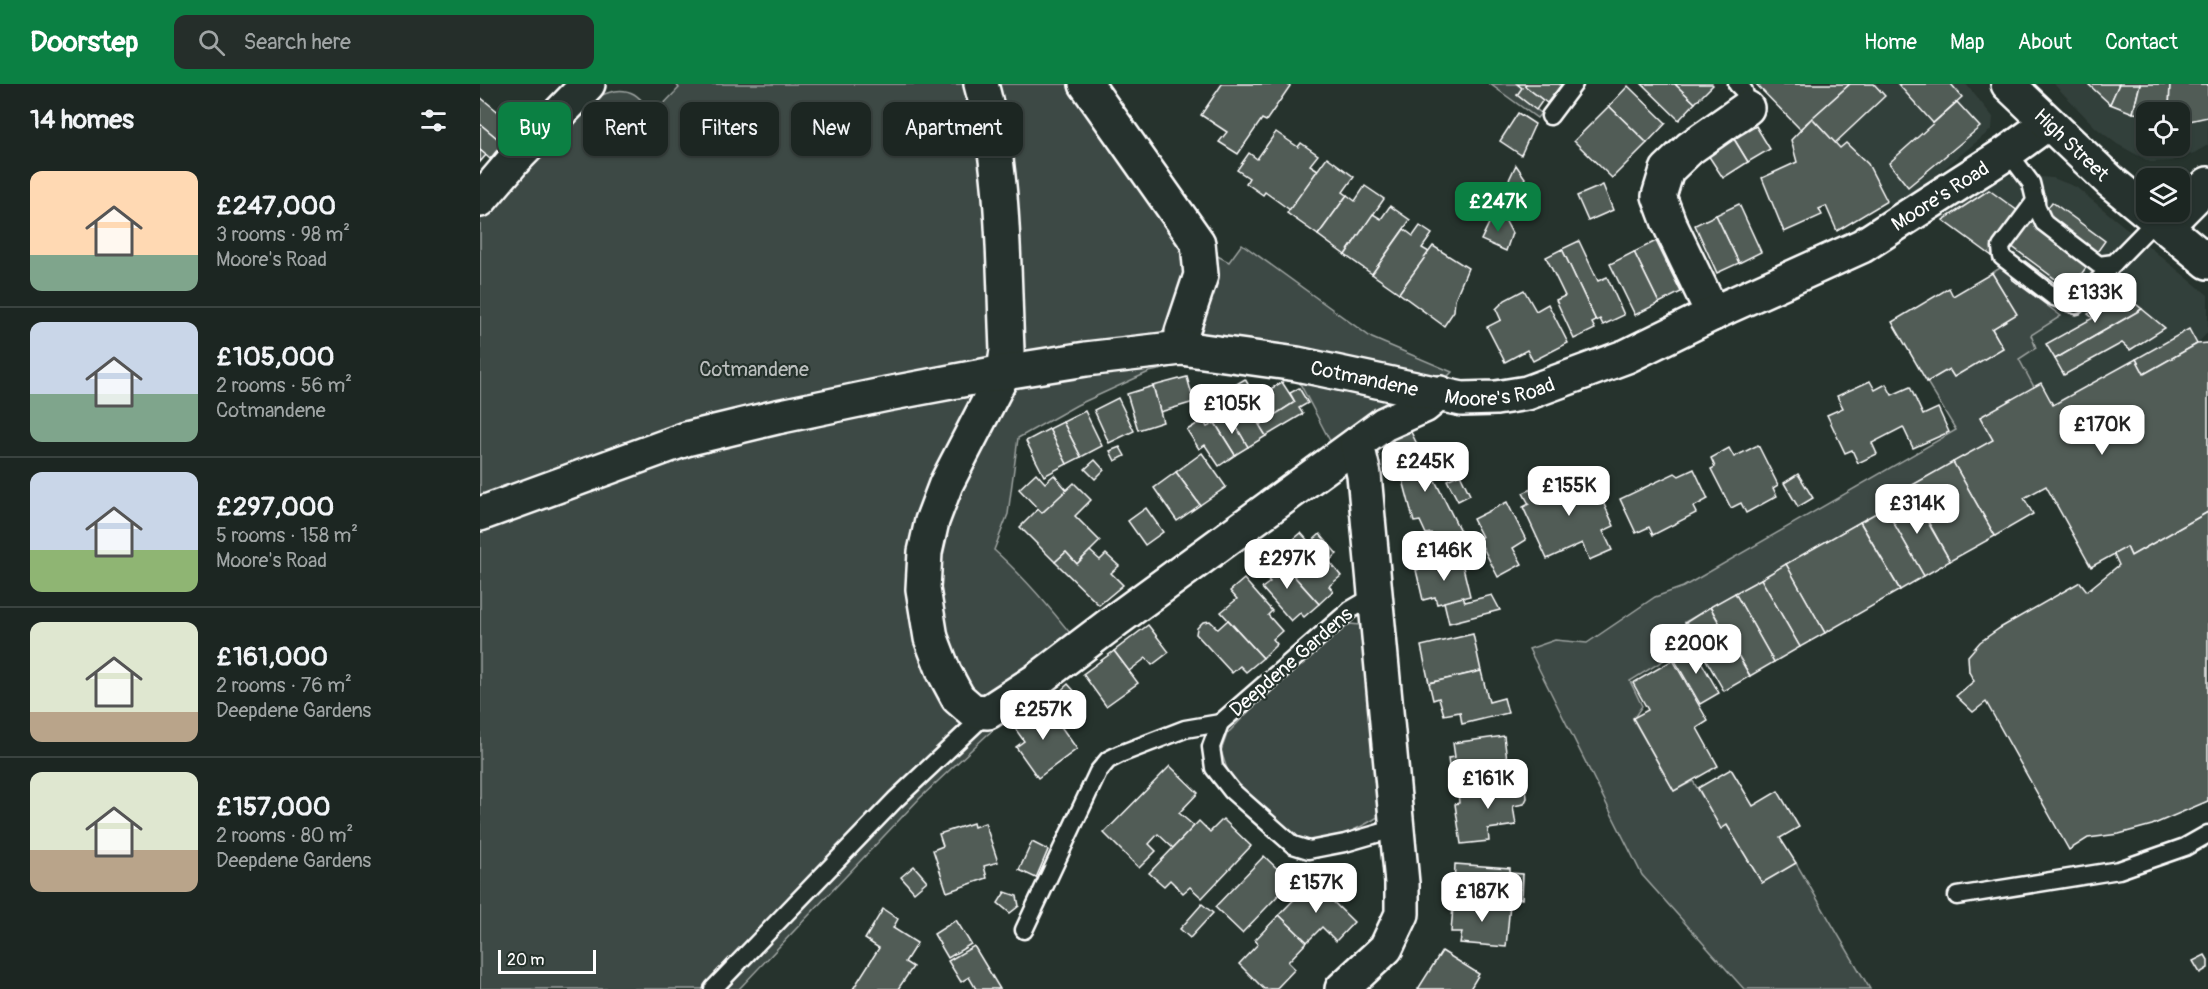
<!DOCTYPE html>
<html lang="en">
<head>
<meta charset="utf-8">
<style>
	body { margin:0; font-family:Pangolin,sans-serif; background:#252e2a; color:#f1f3f6; height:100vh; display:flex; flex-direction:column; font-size:22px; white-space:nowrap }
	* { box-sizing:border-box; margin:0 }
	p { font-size:20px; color:#a0a5a5 }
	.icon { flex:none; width:33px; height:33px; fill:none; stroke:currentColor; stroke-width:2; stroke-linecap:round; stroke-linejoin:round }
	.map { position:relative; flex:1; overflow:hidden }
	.drawer { display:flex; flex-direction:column; background:#1c2622; width:480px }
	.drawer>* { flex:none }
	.banner { position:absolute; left:18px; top:18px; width:570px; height:54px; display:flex; gap:12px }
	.tools { position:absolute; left:1656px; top:18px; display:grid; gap:12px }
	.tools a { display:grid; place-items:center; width:54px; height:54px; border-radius:12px; background:#1c2622; box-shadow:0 2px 4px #0004,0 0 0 2px #3a4340; font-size:30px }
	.scale { position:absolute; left:18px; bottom:15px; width:98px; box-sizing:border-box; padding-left:6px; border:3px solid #fff; border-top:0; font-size:16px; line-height:21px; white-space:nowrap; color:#fff; -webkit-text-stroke:4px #26332d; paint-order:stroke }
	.price { position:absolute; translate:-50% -51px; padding:0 14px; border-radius:12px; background:#fff; color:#222; font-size:20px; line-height:39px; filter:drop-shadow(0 2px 3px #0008) }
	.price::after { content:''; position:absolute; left:50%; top:36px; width:18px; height:14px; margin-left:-9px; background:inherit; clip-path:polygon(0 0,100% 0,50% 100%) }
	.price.current { background:#0b8043; color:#fff }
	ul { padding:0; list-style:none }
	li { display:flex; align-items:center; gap:18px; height:150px; padding:0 30px }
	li+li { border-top:2px solid #3a4340 }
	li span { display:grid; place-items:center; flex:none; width:168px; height:120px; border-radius:12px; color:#555 }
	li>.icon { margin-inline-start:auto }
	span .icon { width:72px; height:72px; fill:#fffc; stroke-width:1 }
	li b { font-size:26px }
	h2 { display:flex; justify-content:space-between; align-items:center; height:72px; padding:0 30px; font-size:26px }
	.tag { padding:0 21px; border-radius:12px; background:#1c2622; box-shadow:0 2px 4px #0004,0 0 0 2px #3a4340; font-size:21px; line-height:54px }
	.tag.current { background:#0b8043; color:#fff }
	header { display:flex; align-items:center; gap:36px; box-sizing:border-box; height:84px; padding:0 30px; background:#0b8043; color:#fff }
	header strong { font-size:28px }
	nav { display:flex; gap:33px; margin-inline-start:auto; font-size:21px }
	.search { width:420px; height:54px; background:#252e2a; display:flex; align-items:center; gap:15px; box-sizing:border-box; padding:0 21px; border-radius:12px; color:#a0a5a5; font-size:22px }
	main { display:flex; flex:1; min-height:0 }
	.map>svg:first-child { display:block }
	.built { fill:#333f3a; fill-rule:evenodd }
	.green { fill:#3e4944; stroke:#9ea4a2; stroke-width:1.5 }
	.building { fill:#515c57; stroke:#fff; stroke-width:1.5 }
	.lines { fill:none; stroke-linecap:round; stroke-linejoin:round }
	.lane-casing { stroke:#fff; stroke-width:21 }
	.street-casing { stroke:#fff; stroke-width:38 }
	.secondary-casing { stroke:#fff; stroke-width:38 }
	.primary-casing { stroke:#fff; stroke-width:38 }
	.lane { stroke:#26332d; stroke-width:16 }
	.street { stroke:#26332d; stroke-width:33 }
	.secondary { stroke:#26332d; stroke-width:33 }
	.primary { stroke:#26332d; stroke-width:33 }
	.labels { text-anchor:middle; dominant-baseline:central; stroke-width:4.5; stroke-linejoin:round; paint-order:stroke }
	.street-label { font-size:20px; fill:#fff; stroke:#26332d }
	.park-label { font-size:20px; fill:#bbbfbe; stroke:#26332d }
</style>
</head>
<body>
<header>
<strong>Doorstep</strong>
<div class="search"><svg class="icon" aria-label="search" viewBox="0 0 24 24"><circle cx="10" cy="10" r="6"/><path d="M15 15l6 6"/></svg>Search here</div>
<nav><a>Home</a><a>Map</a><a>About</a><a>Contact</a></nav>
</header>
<main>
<section class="drawer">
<h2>14 homes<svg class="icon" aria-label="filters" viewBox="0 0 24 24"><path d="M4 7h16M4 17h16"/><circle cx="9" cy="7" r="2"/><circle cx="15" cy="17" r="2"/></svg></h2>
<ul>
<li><span style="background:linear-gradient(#ffd9b3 70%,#7fa58c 0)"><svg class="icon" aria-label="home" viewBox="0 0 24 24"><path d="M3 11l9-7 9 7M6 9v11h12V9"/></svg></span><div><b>£247,000</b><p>3 rooms · 98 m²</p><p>Moore's Road</p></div></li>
<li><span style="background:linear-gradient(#c9d6e8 60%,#7fa58c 0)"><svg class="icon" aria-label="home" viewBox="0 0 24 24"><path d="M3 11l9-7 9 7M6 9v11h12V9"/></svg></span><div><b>£105,000</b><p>2 rooms · 56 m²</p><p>Cotmandene</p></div></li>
<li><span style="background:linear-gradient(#c9d6e8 65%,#8fb573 0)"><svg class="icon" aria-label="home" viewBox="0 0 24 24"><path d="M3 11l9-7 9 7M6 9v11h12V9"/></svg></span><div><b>£297,000</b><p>5 rooms · 158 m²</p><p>Moore's Road</p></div></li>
<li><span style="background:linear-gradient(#dfe7d0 75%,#b9a48a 0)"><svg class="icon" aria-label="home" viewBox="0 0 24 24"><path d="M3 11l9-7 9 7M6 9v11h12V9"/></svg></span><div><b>£161,000</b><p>2 rooms · 76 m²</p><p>Deepdene Gardens</p></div></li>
<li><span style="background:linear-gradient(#dfe7d0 65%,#b9a48a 0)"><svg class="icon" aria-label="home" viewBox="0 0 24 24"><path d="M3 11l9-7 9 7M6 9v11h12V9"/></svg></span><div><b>£157,000</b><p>2 rooms · 80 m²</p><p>Deepdene Gardens</p></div></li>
</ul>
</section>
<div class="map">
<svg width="1728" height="905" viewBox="0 0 1728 905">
	<rect width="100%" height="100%" fill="#26332d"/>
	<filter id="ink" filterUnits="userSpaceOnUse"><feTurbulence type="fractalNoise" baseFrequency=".0167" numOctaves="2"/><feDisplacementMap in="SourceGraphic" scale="12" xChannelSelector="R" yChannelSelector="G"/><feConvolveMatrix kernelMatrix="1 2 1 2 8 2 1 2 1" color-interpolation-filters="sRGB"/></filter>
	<g filter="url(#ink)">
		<!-- built -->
		<g class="built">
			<polygon points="1276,0 1486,0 1513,33 1512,45 1448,98 1413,125 1388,80 1366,59 1360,64 1333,35 1320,45"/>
			<path d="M1574,0H1728V61L1714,69L1692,77L1670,78L1637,60L1616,44ZM1666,28H1700V62H1666Z"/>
			<polygon points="1535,91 1573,94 1596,103 1728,211 1728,248 1717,260 1656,275 1573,321 1560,299 1554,303 1539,274 1550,251 1581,231 1532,195 1536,189 1456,131 1517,93"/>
		</g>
		<!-- green -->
		<g class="green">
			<path d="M196,0H594L701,153L749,178L762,160L892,254L972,288L963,297L911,315L850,357L816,292L707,280L669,288L597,321L538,354L528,430L514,466C549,497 579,534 607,571L507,651L440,714L259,905H0V130L101,22C116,14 136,0 154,10C161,14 168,24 174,30L199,4Z"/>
			<polygon points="1010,0 1037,0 1042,4 1037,11 1061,29 1057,34"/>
			<polygon points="1525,181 1536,189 1532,195 1581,232 1551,251 1556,264 1539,275 1554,303 1500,333 1513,356 1429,403 1431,409 1205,538 1215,557 1150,597 1162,622 1153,635 1194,707 1213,697 1241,744 1247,741 1282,799 1316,779 1390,905 1264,905 1162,791 1049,565 1075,556 1107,559 1175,513 1203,503 1476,346 1447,298 1469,285 1474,293 1523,264 1512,245 1536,230 1512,189"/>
			<path d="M870,540L880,541L901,731C881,744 844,763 819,755C807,751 758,704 751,693C746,685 744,675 741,667L747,650L772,624L833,569Z"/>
		</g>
		<!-- building -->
		<g class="building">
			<polygon points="742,0 807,0 810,2 786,37 782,35 758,70 739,58 747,48 721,31"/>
			<polygon points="1037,0 1046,0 1045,2 1063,16 1056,26 1037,11 1042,4"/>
			<polygon points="1046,0 1082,0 1067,19 1045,2"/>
			<polygon points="1162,0 1195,0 1215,19 1199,36"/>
			<polygon points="1195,0 1232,0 1233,1 1215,19"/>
			<polygon points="1276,0 1370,0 1320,45"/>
			<polygon points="1370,0 1394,0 1405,12 1355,59 1332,34"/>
			<polygon points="1418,0 1471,0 1482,13 1453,39"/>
			<polygon points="1608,0 1639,0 1630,20"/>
			<polygon points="1639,0 1660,0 1653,29 1630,20"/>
			<polygon points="1660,0 1690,0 1689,28 1666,28 1666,31 1653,29"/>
			<polygon points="1690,0 1728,0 1728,33 1700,39 1700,28 1689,28"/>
			<polygon points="1148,2 1186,39 1167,59 1129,22"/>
			<polygon points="0,13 32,39 18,55 0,40"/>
			<polygon points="1477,18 1500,43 1428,103 1409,79"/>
			<polygon points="1129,22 1167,59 1132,94 1094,57"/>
			<polygon points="1038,29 1055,40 1041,71 1020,57"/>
			<polygon points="1332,34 1360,64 1366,59 1388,80 1407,117 1357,147 1346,122 1339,125 1342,131 1304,148 1282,94 1317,78 1311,56"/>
			<polygon points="0,40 23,59 10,75 0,66"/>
			<polygon points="1276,42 1290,65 1268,78 1254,55"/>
			<polygon points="796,48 818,63 821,59 838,71 830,81 838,86 810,126 785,108 783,111 766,99 769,94 757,86 769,69 777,75"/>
			<polygon points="1254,55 1268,78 1243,94 1228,71"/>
			<polygon points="0,66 6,71 0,78"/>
			<polygon points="847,73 874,93 863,108 867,111 838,151 807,129"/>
			<polygon points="1036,81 1045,94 1031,125 1018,119"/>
			<polygon points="1123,101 1133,126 1108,137 1097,112"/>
			<polygon points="885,102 904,115 865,171 838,151 867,111 875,117"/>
			<polygon points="1509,106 1556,140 1572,118 1625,157 1590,206 1523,156 1512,172 1463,136"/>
			<polygon points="1259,120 1281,168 1259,179 1236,131"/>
			<polygon points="910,122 930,136 892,190 865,171 893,130 901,135"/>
			<polygon points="1014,129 1024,134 1032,149 1026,167 1001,156"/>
			<polygon points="1236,131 1259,179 1237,189 1215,141"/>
			<polygon points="940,142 952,150 942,164 949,168 919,209 892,190 924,145 933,152"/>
			<polygon points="1099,157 1118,197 1127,193 1144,231 1123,241 1120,235 1116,237 1082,165"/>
			<polygon points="1176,157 1201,208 1179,219 1154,168"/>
			<polygon points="953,162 988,184 975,215 974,227 964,242 919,209"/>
			<polygon points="1082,165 1116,237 1112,239 1115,245 1094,255 1076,216 1085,212 1066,173"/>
			<polygon points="1154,168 1179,219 1155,231 1130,180"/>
			<polygon points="1545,177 1580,203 1567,221 1532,195"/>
			<polygon points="1512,189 1537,230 1512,245 1523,264 1474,293 1469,285 1447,298 1412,238 1469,204 1473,212"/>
			<polygon points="1044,206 1056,227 1068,220 1088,259 1053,277 1047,266 1025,278 1007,243 1021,236 1016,225 1025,216"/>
			<polygon points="1641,208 1662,225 1575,275 1566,260 1613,234 1608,230"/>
			<polygon points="1662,225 1685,244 1650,266 1642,259 1584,291 1575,275"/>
			<polygon points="1709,245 1717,260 1664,290 1656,275"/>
			<polygon points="1728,259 1728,428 1651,472 1647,463 1611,483 1566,402 1544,414 1553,430 1515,452 1473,378 1513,356 1500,333 1561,299 1573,321 1656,275 1664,290 1717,260"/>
			<polygon points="707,293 714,318 680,328 673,302"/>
			<polygon points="765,295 776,314 802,298 815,318 779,341 755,301"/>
			<polygon points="1390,297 1395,306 1406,300 1412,311 1430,303 1443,331 1458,324 1469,348 1433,364 1423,343 1392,359 1397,370 1378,379 1372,366 1365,369 1347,331 1363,324 1357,312"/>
			<polygon points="673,302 683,338 658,346 647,310"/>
			<polygon points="819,304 828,319 819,324 823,330 786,352 779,341 815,318 810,309"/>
			<polygon points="638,314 654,347 629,359 614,326"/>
			<polygon points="766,319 786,352 768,363 749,330"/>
			<polygon points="605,327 622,362 601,373 583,338"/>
			<polygon points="749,330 768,363 755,371 735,339"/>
			<polygon points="723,336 727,343 735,339 755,371 739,382 725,361 719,365 707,346"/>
			<polygon points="583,338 601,373 587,380 569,345"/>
			<polygon points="569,345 587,380 564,392 546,357"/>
			<polygon points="931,348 983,453 959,464 951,449 946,450 940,437 934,438 912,354"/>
			<polygon points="1278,361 1298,401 1293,404 1297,412 1266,429 1261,419 1251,424 1231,385 1235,383 1231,374 1249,364 1254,373"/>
			<polygon points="640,363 645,372 635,377 630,367"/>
			<polygon points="722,369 746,403 720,421 696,388"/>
			<polygon points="615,376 624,386 615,395 605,385"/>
			<polygon points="1473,378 1515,452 1470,477 1429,403"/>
			<polygon points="1214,385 1228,415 1213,423 1216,429 1173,451 1169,443 1156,449 1140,415 1195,389 1199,392"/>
			<polygon points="696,388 720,421 697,437 674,404"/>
			<polygon points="556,389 565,399 574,391 587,406 562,429 539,405"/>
			<polygon points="980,390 990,411 978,417 967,396"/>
			<polygon points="1110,390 1134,442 1123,447 1132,466 1109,476 1102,459 1067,475 1043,423 1049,420 1043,409 1079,392 1084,402"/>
			<polygon points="1318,390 1333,414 1318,423 1304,399"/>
			<polygon points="594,399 611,416 595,432 620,457 597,480 586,468 575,478 540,443 558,425 562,429"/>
			<polygon points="1431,409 1470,477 1444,492 1405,424"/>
			<polygon points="1027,418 1046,456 1033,464 1042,480 1018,493 998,454 1002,453 993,435"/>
			<polygon points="666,424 683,448 665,461 648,437"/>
			<polygon points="1405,424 1444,492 1420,506 1380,438"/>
			<polygon points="1728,428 1728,717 1672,741 1639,750 1608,754 1589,766 1506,618 1493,628 1476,612 1494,597 1489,588 1488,572 1500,558 1520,544 1600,498 1607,507 1639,481 1634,470 1647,463 1651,472"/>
			<polygon points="1380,438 1420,506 1345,549 1306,480"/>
			<polygon points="821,449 830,459 840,450 857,470 849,477 861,492 849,502 853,507 839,520 795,471"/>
			<polygon points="610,467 620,476 626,470 639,482 631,489 643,501 619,521 575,478 586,468 597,480"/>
			<polygon points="795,471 839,520 824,533 820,529 811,537 782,504 790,498 779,485"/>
			<polygon points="981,475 990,512 957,520 955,513 943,516 936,486"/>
			<polygon points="1306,480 1345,549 1320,563 1281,495"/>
			<polygon points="764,495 792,527 788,531 802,547 793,555 797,560 783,574 741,528 757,515 750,507"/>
			<polygon points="1281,495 1320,563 1294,578 1255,509"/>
			<polygon points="1255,509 1294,578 1270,592 1230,523"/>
			<polygon points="1012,511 1020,526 969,539 964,518 983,513 985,518"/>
			<polygon points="1230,523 1270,592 1244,607 1205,539"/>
			<polygon points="748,536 783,574 766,588 760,582 752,589 716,550 717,544 723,538 730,537 738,545"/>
			<polygon points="668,541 689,568 672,581 666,574 649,587 634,567"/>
			<polygon points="993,550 1001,587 949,599 941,562"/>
			<polygon points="1212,562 1239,609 1220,620 1193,573"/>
			<polygon points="634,567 658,599 626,622 603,590"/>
			<polygon points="1193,576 1228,637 1217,644 1238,682 1194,707 1153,634 1168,626 1153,599"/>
			<polygon points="1001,587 1009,618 1024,614 1028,629 982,640 980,628 964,631 959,614 953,616 949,599"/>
			<polygon points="588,600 606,620 594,631 576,611"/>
			<polygon points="565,620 597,665 558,694 536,663 544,657 534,643"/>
			<polygon points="1024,652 1030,700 978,707 976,699 971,699 968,674 975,673 973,659"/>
			<polygon points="690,682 718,709 699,729 714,742 693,764 678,750 669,760 676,767 659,784 624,749"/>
			<polygon points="1251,685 1273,722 1298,707 1319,743 1300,754 1316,779 1282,799 1247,741 1241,745 1218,704"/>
			<polygon points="1041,698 1046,705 1047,714 1044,720 1033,722 1036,741 1008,745 1009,757 981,760 975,720 979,719 978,707"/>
			<polygon points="743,735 771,762 722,814 710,803 703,809 690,796 684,802 669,789 719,737 730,748"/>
			<polygon points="493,739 494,743 505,739 518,778 504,782 507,794 467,808 453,766 463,762 459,750"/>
			<polygon points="552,758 568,766 556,794 539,786"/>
			<polygon points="784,772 811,798 762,849 735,823"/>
			<polygon points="975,780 1030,784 1030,789 1043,790 1042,815 1030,814 1030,820 980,816 981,803 974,802"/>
			<polygon points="434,782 447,797 434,808 421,793"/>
			<polygon points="832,797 874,838 856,857 842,843 827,858 799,831"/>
			<polygon points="525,808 537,812 539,822 530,829 518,819"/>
			<polygon points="980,816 1030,820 1026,863 980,859 982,848 971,848 973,823 980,824"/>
			<polygon points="722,820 733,829 710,854 700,845"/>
			<polygon points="403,825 418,835 413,844 437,859 425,878 433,883 418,905 373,905 399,864 385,855"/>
			<polygon points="799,831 827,858 808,878 815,885 796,905 784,905 759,880 778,860 775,856"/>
			<polygon points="476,836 491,860 468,874 454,850"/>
			<polygon points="494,862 520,905 496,905 489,893 481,898 468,877"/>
			<polygon points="962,867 999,890 990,905 938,905"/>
			<polygon points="1725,871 1728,876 1728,884 1720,889 1713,877"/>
		</g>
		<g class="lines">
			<defs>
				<g id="lane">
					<polyline points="1257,0 1264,7 1267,24"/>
					<polyline points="1070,32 1094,0"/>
					<polyline points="1528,68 1551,99 1557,124 1564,139 1619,181 1634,179 1676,136"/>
					<polyline points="1556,116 1521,163 1522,173 1574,213 1596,221 1634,179"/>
					<polyline points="894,512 870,526 740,639 731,663 734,684 752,707 813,761 829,766 865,759 917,744"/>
					<polyline points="1477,812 1639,786 1705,763 1728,750"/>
					<polyline points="544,846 618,688 628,676 640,670 705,645 740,639"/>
					<polyline points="233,905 415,716 507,629"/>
				</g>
				<g id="street">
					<path d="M501,0C525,86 523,177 527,266L524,288L466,400L452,437L445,468L443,505L451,554L464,588L478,614L493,627L508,628L557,596L636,536L904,340L944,322L960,309"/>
					<polyline points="606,0 718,159 721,191 702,248 701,264"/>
					<polyline points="0,116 34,76 108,0"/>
					<polyline points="1233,230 1189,139 1179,112 1187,86 1210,64 1267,24"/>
					<path id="s1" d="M0,430L206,355L297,333L407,310L524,288L606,275L701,264L817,280L982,315L1016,314L1047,309L1147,272L1249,222L1382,162L1528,68L1568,39"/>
					<polyline points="862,905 906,864 922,830 922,799 884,391 877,360"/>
				</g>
				<polyline id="secondary" points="1685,143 1728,100"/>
				<g id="primary">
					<path id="s2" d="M1528,0L1630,97L1728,178"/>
				</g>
			</defs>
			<!-- lane casing -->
			<use href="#lane" class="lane-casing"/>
			<!-- street casing -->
			<use href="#street" class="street-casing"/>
			<!-- secondary casing -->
			<use href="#secondary" class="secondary-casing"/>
			<!-- primary casing -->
			<use href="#primary" class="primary-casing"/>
			<!-- lane -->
			<use href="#lane" class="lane"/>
			<!-- street -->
			<use href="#street" class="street"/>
			<!-- secondary -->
			<use href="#secondary" class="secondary"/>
			<!-- primary -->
			<use href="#primary" class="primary"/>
		</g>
	</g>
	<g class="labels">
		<!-- street labels -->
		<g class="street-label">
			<text stroke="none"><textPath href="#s2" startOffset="88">High Street</textPath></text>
			<text stroke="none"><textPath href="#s1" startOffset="1533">Moore's Road</textPath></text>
			<text stroke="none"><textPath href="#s1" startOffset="909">Cotmandene</textPath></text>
			<text stroke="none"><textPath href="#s1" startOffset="1047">Moore's Road</textPath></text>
			<text transform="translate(811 578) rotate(-41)">Deepdene Gardens</text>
		</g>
		<!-- park labels -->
		<g class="park-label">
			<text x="274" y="285">Cotmandene</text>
		</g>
	</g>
</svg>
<div class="tools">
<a><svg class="icon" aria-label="locate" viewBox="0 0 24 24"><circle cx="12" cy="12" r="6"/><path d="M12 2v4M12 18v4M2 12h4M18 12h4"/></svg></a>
<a><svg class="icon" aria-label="layers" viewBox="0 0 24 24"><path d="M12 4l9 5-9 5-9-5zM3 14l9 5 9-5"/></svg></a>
</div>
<div class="scale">20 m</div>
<b class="price current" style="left:1018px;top:149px">£247K</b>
<b class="price" style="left:1615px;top:240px">£133K</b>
<b class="price" style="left:752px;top:351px">£105K</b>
<b class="price" style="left:1622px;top:372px">£170K</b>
<b class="price" style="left:945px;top:409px">£245K</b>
<b class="price" style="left:1089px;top:433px">£155K</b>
<b class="price" style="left:1437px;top:451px">£314K</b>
<b class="price" style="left:964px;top:498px">£146K</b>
<b class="price" style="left:807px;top:506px">£297K</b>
<b class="price" style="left:1216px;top:591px">£200K</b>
<b class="price" style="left:563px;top:657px">£257K</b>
<b class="price" style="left:1008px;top:726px">£161K</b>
<b class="price" style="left:836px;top:830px">£157K</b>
<b class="price" style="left:1002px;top:839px">£187K</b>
<div class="banner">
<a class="tag current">Buy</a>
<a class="tag">Rent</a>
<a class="tag">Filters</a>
<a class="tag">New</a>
<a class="tag">Apartment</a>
</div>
</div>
</main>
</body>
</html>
